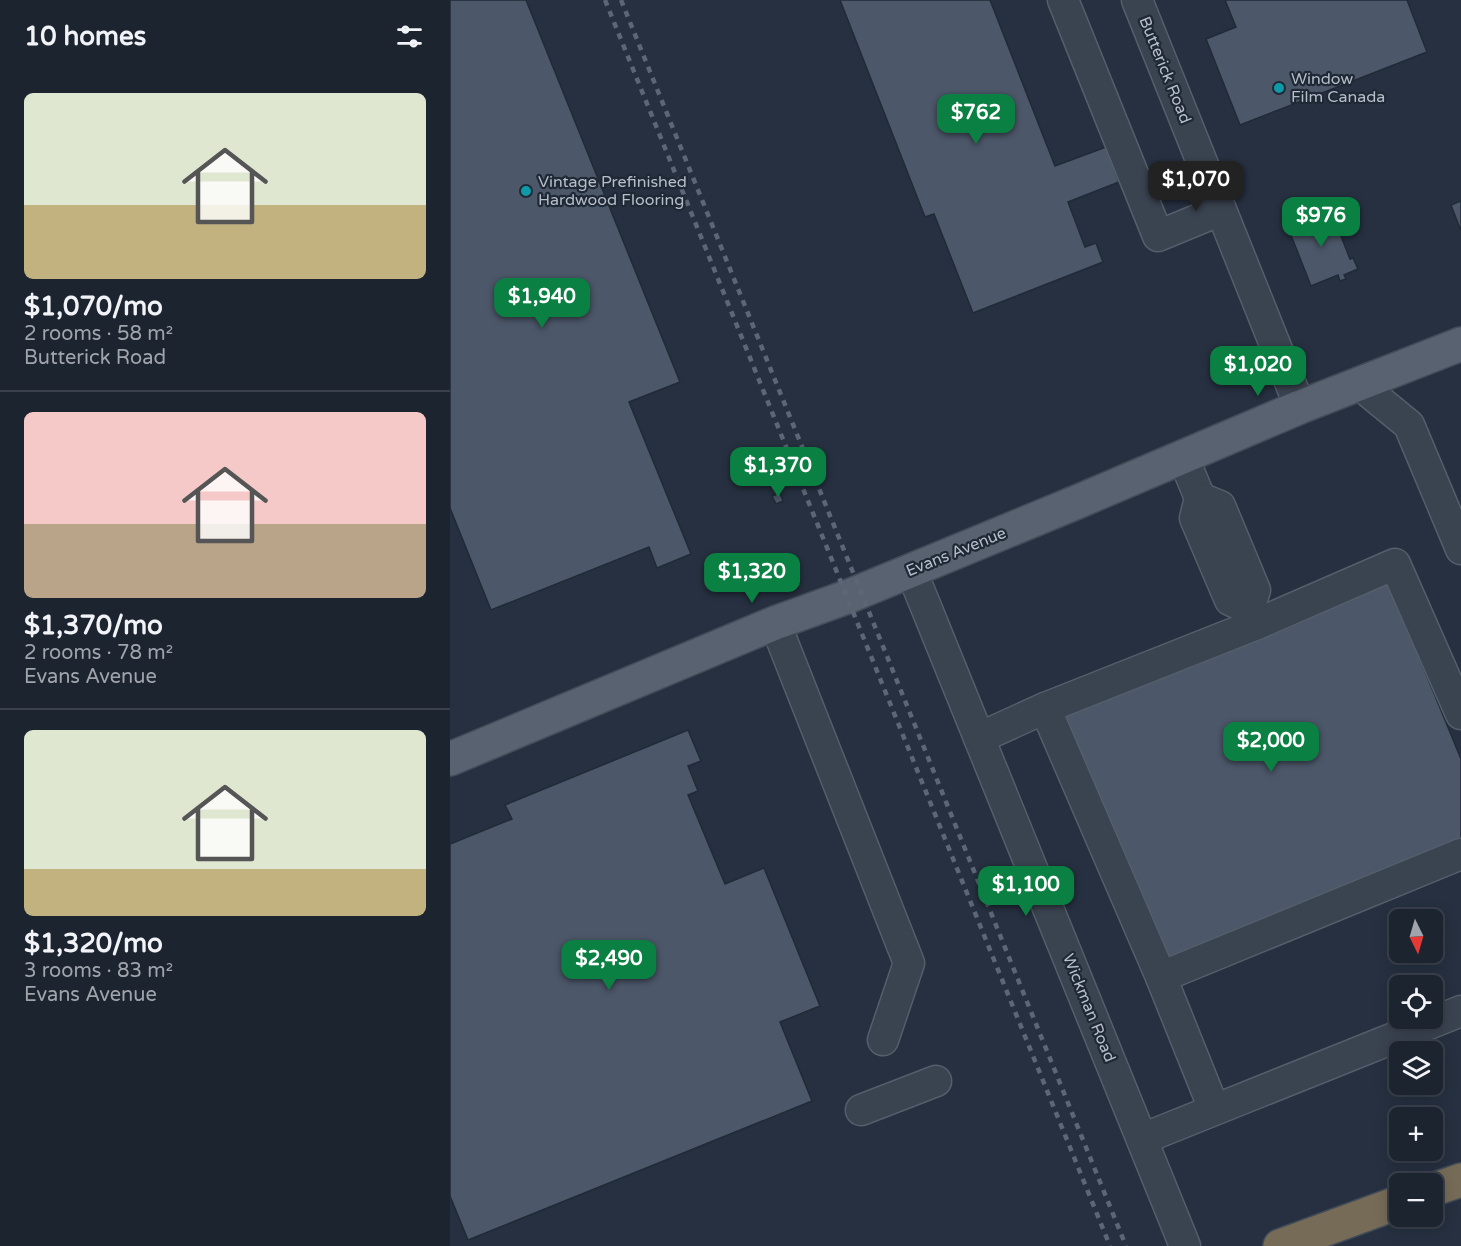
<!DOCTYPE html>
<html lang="en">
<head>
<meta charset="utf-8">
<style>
	body { margin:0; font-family:"Varela Round",sans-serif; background:#252c38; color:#f1f3f6; height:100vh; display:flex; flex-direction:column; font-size:22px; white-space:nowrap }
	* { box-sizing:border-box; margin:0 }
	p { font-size:20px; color:#a0a4ab }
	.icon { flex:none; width:33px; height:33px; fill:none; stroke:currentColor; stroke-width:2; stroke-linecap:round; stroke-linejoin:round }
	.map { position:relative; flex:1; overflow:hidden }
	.side { display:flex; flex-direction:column; background:#1c2430; width:450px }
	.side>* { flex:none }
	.needle { width:39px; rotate:175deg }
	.controls { position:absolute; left:939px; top:909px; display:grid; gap:12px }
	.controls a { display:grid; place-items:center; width:54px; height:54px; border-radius:9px; background:#1c2430; box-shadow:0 3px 15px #0003,0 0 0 2px #3a414c; font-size:30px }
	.price { position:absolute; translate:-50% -51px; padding:0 14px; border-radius:12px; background:#0b8043; color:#fff; font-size:20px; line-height:39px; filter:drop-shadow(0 2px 3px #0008) }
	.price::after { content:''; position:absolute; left:50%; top:36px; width:18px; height:14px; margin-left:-9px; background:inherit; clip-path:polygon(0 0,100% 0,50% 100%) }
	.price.selected { background:#222; color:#fff }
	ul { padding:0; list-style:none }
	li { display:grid; align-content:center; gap:12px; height:318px; padding:0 24px }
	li+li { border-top:2px solid #3a414c }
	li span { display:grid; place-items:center; height:186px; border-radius:9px; color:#555 }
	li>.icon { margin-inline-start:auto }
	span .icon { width:108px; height:108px; fill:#fffc; stroke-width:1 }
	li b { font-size:26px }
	h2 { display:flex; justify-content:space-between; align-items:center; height:72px; padding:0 24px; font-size:26px }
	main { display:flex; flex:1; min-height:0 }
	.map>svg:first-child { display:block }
	.building { fill:#4c5769; stroke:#212a37; stroke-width:1.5 }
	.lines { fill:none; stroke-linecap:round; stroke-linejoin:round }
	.minor-casing { stroke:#555e6b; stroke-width:33 }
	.major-casing { stroke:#444c59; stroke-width:36 }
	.highway-casing { stroke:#424b58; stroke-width:36 }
	.minor { stroke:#3a4350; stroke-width:30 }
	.major { stroke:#586270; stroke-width:33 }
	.highway { stroke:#766b57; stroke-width:33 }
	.rail { stroke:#5c6677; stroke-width:4.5; stroke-dasharray:6 6; stroke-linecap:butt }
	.culture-dot { fill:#0f9aa8; stroke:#1f2835; stroke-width:2 }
	.labels { text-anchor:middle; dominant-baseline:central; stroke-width:4.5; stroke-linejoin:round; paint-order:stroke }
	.street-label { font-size:16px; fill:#b7becb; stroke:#1f2835 }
	.poi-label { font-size:16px; fill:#b7becb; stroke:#1f2835; text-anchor:start }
</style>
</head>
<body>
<main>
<section class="side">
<h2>10 homes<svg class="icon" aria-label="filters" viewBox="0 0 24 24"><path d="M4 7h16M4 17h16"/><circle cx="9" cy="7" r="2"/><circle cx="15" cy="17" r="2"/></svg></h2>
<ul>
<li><span style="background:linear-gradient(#dfe7d0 60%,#c2b280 0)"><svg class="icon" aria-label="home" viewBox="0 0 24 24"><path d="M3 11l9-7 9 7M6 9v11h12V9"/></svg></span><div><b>$1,070/mo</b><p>2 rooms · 58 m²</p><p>Butterick Road</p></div></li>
<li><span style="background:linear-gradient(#f6c9c9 60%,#b9a48a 0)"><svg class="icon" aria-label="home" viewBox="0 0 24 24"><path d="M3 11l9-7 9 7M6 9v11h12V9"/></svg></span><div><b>$1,370/mo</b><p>2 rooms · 78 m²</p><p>Evans Avenue</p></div></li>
<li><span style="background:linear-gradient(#dfe7d0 75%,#c2b280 0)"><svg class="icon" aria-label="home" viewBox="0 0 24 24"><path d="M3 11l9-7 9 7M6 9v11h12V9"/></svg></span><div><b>$1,320/mo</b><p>3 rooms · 83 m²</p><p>Evans Avenue</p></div></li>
</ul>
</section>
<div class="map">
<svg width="1011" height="1246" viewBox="0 0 1011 1246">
	<rect width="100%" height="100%" fill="#263040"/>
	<!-- building -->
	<g class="building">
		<polygon points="0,0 76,0 230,382 179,402 241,554 207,568 199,547 41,610 0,508"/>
		<polygon points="390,0 540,0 605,166 656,147 669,182 618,202 635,247 646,243 653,262 523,313 484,214 475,217"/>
		<polygon points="775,0 957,0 977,52 790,125 756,39 786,27"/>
		<polygon points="1011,201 1011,231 1001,205"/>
		<polygon points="880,208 900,259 903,258 908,269 894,275 896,279 890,281 888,275 861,286 837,225"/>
		<polygon points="330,493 333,501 326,504 322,496"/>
		<polygon points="937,579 1011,759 1011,846 711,968 604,715"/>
		<polygon points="238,730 251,761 238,766 248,791 238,795 275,884 314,868 370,1006 330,1022 362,1101 18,1240 0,1196 0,844 62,819 55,805"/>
	</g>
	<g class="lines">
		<defs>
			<g id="minor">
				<polyline points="613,0 708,236 771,210"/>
				<polyline points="687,0 850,407"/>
				<polyline points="909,384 959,425 1011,549"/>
				<polyline points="733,457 750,498 745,518 780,600 799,609 807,624 945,564 1011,714"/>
				<polyline points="750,498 770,506 805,590 799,609"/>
				<polyline points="461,570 735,1246"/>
				<polyline points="325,623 459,963 433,1040"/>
				<polyline points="595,708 807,624"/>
				<polyline points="529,738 595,708 711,977 764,1109"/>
				<polyline points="711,977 1011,854"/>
				<polyline points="411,1110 486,1081"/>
				<polyline points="692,1139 1011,1011"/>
			</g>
			<polyline id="major" points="0,759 325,623 397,597 627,502 850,407 1011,344"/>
			<g id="highway">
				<polyline points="982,1190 1011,1180"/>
				<polyline points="830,1246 950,1202"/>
			</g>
		</defs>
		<!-- minor casing -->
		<use href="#minor" class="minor-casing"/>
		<!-- major casing -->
		<use href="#major" class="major-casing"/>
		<!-- highway casing -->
		<use href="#highway" class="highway-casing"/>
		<!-- minor -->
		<use href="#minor" class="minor"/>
		<!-- major -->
		<use href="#major" class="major"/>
		<!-- highway -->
		<use href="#highway" class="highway"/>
		<!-- rail -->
		<g class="rail">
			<polyline points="155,0 660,1246"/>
			<polyline points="171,0 676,1246"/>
		</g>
	</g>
	<!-- markers -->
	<g class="culture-dot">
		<circle cx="829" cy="88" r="6"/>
		<circle cx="76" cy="191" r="6"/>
	</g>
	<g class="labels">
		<!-- street labels -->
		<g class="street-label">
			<text transform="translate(715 70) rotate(68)">Butterick Road</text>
			<text transform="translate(506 552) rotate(-22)">Evans Avenue</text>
			<text transform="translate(639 1008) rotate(68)">Wickman Road</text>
		</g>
		<!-- poi labels -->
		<g class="poi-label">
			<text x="841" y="79">Window<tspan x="841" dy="18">Film Canada</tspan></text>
			<text x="88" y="182">Vintage Prefinished<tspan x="88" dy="18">Hardwood Flooring</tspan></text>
		</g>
	</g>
</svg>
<div class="controls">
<a><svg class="needle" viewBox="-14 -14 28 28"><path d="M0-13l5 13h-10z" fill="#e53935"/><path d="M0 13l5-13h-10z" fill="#a0a4ab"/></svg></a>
<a><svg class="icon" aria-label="locate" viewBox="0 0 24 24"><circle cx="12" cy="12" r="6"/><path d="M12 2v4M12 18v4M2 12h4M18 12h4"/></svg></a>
<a><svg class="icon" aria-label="layers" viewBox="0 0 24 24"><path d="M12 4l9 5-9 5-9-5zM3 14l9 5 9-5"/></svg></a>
<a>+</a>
<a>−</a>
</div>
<b class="price" style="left:526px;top:145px">$762</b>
<b class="price selected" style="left:746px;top:212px">$1,070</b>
<b class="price" style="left:871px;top:248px">$976</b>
<b class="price" style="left:92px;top:329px">$1,940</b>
<b class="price" style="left:808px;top:397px">$1,020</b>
<b class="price" style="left:328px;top:498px">$1,370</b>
<b class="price" style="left:302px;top:604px">$1,320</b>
<b class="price" style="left:821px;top:773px">$2,000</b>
<b class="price" style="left:576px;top:917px">$1,100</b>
<b class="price" style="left:159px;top:991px">$2,490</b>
</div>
</main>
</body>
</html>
